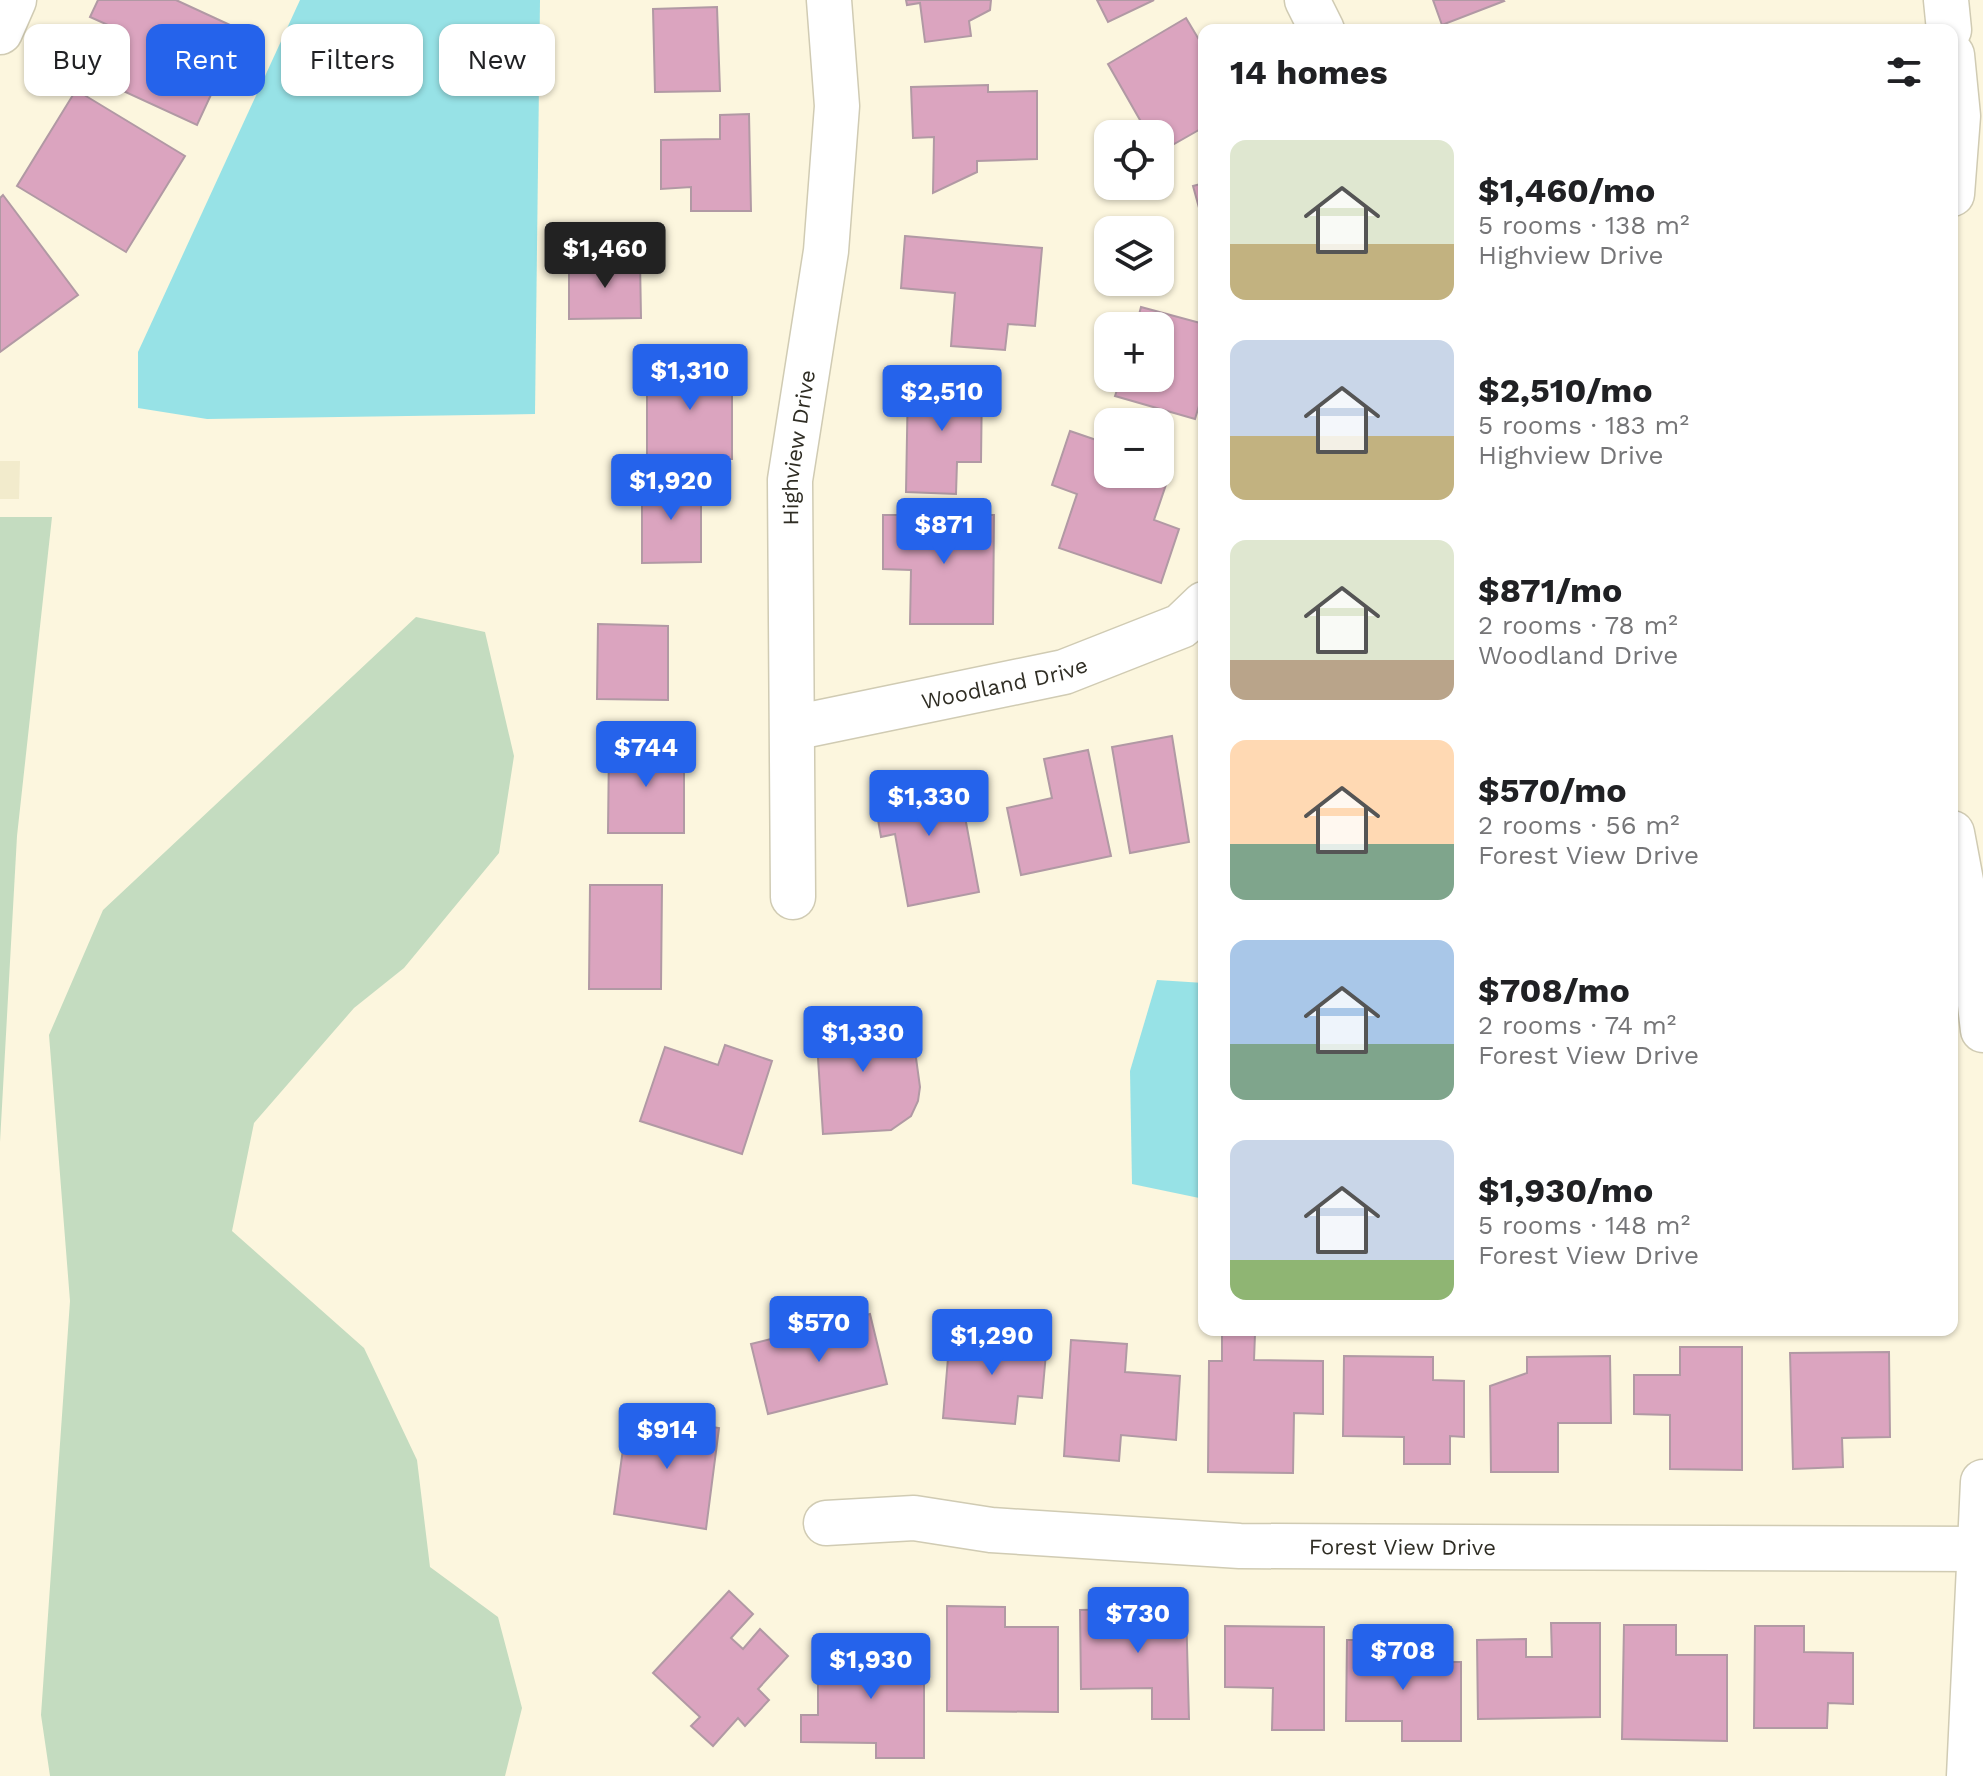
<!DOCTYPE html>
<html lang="en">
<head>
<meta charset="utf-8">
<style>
	body { margin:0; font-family:"Work Sans",sans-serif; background:#f2f2f2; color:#202124; height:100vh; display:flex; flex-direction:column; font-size:30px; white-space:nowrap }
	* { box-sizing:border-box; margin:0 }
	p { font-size:26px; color:#757577 }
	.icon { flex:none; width:44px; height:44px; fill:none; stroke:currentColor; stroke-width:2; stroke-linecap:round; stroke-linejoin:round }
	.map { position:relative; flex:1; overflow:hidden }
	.drawer { position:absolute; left:1198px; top:24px; width:760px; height:1312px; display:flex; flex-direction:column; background:#fff; border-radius:16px; box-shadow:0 2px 6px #0004 }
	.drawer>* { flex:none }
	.hud { position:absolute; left:24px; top:24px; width:760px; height:72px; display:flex; gap:16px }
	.controls { position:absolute; left:1094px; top:120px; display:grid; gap:16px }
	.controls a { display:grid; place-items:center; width:80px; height:80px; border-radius:16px; background:#fff; box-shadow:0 2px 6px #0004; font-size:40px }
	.price { position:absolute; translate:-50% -68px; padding:0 18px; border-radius:8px; background:#2563eb; color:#fff; font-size:26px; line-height:52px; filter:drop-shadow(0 2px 4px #0008) }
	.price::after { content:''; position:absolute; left:50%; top:48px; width:24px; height:18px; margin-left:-12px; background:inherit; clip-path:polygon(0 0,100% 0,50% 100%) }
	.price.on { background:#222; color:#fff }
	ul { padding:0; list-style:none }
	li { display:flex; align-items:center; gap:24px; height:200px; padding:0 32px }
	li span { display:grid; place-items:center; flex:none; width:224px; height:160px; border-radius:16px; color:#555 }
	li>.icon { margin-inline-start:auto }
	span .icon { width:96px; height:96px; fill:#fffc; stroke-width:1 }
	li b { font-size:34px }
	h2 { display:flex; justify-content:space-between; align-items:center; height:96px; padding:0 32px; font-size:34px }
	.pill { padding:0 28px; border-radius:16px; background:#fff; box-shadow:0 2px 6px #0004; font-size:28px; line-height:72px }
	.pill.on { background:#2563eb; color:#fff }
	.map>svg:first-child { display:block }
	.built { fill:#f2ebcc }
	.green { fill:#c4dcc0 }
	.water { fill:#97e2e6 }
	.building { fill:#dba4bf; stroke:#b199a4; stroke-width:2 }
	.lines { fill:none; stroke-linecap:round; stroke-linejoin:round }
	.minor-casing { stroke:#d0cbb3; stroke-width:47 }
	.minor { stroke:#fff; stroke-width:44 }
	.labels { text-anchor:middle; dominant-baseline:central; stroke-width:8; stroke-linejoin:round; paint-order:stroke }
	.street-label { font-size:22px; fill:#2f2d24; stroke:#fff }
</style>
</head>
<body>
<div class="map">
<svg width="1983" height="1776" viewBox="0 0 1983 1776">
	<rect width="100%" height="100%" fill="#fcf6de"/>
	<!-- built -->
	<polygon class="built" points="0,461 20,461 19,499 0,499"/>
	<!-- green -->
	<g class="green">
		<polygon points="0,517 52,517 17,836 0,1142"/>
		<polygon points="416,617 485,632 514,756 499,853 404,968 354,1008 254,1123 232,1231 364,1348 417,1460 430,1567 498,1617 522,1708 505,1776 50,1776 41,1715 70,1301 49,1035 103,910"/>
	</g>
	<!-- water -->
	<g class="water">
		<polygon points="300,0 540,0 535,414 207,419 138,408 138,352"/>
		<polygon points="1157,980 1204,983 1204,1199 1132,1184 1130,1071"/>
	</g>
	<!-- building -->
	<g class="building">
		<polygon points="98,0 176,0 241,30 197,125 95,78 117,29 90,17"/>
		<polygon points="906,0 991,0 990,10 969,21 971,36 925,42 920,3 907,5"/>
		<polygon points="1097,0 1154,0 1108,22"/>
		<polygon points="1433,0 1503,0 1504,1 1442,25"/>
		<polygon points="717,7 720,91 655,92 653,9"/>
		<polygon points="1186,18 1204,48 1204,127 1160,152 1160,134 1148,134 1108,64"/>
		<polygon points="988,85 988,92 1037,91 1037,159 977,161 977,172 933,193 934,137 913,138 911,87"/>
		<polygon points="76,90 185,156 126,252 17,186"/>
		<polygon points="749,114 751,211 691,211 691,187 661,189 661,140 720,139 720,115"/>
		<polygon points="1204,183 1204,226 1193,186"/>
		<polygon points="3,195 78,295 0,352 0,198"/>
		<polygon points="905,236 1042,248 1035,326 1008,324 1005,350 951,346 955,293 901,288"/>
		<polygon points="640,261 641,318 569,319 569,262"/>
		<polygon points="1141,307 1204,324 1204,389 1195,419 1115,396 1121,378 1160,378 1160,326 1136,326"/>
		<rect x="647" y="366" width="85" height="93"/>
		<polygon points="908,381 982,382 981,462 957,462 956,494 906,492"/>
		<polygon points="1070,431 1108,444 1108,474 1160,474 1160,462 1172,467 1154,520 1179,529 1161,583 1059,548 1077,494 1052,485"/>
		<polygon points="642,482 701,482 701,562 642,563"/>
		<polygon points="883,515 994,515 993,624 910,624 911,570 883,569"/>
		<polygon points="598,624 668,626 668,700 597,699"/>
		<polygon points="1172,736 1189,842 1130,853 1112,747"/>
		<polygon points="609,745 684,745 684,833 608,833"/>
		<polygon points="1088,750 1111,856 1021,875 1007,808 1052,798 1044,759"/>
		<polygon points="957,774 979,892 908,906 895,834 881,837 873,791"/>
		<polygon points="590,885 662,885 661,989 589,989"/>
		<polygon points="875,1009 877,1035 898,1034 916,1058 920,1087 918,1101 911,1116 891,1130 823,1134 815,1013"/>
		<polygon points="725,1045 772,1061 742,1154 640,1121 665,1047 718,1065"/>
		<polygon points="870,1314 887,1384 768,1414 751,1344"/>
		<polygon points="1222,1332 1255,1334 1254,1360 1323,1361 1323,1414 1294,1413 1293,1473 1208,1472 1209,1361 1222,1361"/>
		<polygon points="950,1334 1047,1342 1042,1398 1018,1396 1015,1424 943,1418"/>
		<polygon points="1071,1340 1127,1344 1125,1372 1180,1376 1176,1440 1121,1435 1119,1461 1064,1456"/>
		<polygon points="1680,1347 1742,1347 1742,1470 1670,1469 1670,1415 1634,1414 1634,1375 1680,1375"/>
		<polygon points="1889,1352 1890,1437 1842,1438 1843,1467 1793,1469 1790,1353"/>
		<polygon points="1344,1356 1433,1357 1433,1380 1464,1381 1464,1437 1450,1436 1450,1464 1404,1464 1404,1437 1343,1436"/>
		<polygon points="1610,1356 1611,1423 1558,1423 1558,1472 1491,1472 1490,1386 1527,1373 1527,1357"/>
		<polygon points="628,1413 719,1428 706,1529 614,1514"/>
		<polygon points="729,1591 753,1614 731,1638 743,1649 760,1629 788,1656 758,1689 769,1700 745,1726 738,1718 713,1746 691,1726 700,1717 653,1673"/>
		<polygon points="947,1606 1005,1607 1005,1627 1058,1627 1058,1712 947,1711"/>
		<polygon points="1186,1608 1189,1719 1152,1719 1152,1688 1081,1689 1080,1610"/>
		<polygon points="1551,1623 1600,1623 1600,1717 1478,1719 1477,1640 1526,1639 1526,1657 1552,1657"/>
		<polygon points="1624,1625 1676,1625 1676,1655 1727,1655 1727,1741 1622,1739"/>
		<polygon points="1225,1626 1324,1627 1324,1730 1272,1730 1273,1688 1225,1687"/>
		<polygon points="1755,1626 1804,1626 1804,1652 1853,1653 1853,1704 1828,1703 1827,1728 1754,1728"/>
		<polygon points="1347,1640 1397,1640 1397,1662 1461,1662 1461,1741 1402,1741 1402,1721 1346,1721"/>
		<polygon points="879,1642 924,1642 924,1758 876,1758 876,1743 801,1742 801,1715 818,1715 818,1650 862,1651 862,1673 879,1673"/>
	</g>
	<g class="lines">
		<defs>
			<g id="minor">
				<polyline points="1307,0 1322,30"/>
				<polyline points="1946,0 1949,30"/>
				<polyline points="0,32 14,0"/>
				<polyline points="1952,55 1958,116 1952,194"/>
				<path id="s1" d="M793,728L1064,672L1181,626L1204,604"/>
				<polyline points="1952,833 1973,945 1983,1030"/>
				<path id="s2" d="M793,897L790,480L826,251L837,106L829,0"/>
				<path id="s3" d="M826,1523L914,1518L991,1530L1240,1546L1983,1549"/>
				<polyline points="1969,1776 1983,1482"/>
			</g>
		</defs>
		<!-- minor casing -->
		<use href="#minor" class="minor-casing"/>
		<!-- minor -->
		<use href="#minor" class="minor"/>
	</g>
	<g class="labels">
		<!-- street labels -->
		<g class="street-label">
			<text stroke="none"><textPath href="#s2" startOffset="450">Highview Drive</textPath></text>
			<text stroke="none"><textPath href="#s1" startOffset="216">Woodland Drive</textPath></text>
			<text stroke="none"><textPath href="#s3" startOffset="578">Forest View Drive</textPath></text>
		</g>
	</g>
</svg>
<div class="controls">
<a><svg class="icon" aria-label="locate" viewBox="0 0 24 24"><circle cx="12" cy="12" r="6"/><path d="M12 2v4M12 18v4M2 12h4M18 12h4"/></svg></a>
<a><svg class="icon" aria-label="layers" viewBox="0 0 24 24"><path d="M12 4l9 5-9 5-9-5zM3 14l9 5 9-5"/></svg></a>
<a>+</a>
<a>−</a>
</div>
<b class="price on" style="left:605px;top:290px">$1,460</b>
<b class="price" style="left:690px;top:412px">$1,310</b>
<b class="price" style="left:942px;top:433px">$2,510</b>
<b class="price" style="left:671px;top:522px">$1,920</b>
<b class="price" style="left:944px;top:566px">$871</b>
<b class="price" style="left:646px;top:789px">$744</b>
<b class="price" style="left:929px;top:838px">$1,330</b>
<b class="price" style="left:863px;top:1074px">$1,330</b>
<b class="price" style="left:819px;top:1364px">$570</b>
<b class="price" style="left:992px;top:1377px">$1,290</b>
<b class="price" style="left:667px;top:1471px">$914</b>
<b class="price" style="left:1138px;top:1655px">$730</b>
<b class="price" style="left:1403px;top:1692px">$708</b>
<b class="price" style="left:871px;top:1701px">$1,930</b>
<div class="hud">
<a class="pill">Buy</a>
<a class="pill on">Rent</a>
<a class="pill">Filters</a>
<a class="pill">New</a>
</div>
<section class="drawer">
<h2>14 homes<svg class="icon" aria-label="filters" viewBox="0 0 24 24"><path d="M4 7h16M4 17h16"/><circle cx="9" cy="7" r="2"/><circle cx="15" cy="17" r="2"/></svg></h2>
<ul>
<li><span style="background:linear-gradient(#dfe7d0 65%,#c2b280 0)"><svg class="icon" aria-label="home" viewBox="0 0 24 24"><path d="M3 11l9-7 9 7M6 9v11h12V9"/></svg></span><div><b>$1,460/mo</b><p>5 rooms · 138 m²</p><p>Highview Drive</p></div></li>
<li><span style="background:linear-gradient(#c9d6e8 60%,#c2b280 0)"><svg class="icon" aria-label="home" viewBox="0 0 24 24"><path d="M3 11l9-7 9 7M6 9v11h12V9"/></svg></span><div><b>$2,510/mo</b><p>5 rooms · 183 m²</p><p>Highview Drive</p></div></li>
<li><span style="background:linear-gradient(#dfe7d0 75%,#b9a48a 0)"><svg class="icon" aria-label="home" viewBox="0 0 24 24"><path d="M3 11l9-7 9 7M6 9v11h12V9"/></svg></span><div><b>$871/mo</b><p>2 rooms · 78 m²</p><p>Woodland Drive</p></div></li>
<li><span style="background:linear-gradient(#ffd9b3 65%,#7fa58c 0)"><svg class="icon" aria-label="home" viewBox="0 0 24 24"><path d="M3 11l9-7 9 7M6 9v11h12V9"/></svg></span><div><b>$570/mo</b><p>2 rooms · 56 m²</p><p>Forest View Drive</p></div></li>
<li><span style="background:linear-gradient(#a9c7e8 65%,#7fa58c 0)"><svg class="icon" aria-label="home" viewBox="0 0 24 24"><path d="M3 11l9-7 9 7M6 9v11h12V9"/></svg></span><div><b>$708/mo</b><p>2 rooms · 74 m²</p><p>Forest View Drive</p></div></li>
<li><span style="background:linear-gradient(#c9d6e8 75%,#8fb573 0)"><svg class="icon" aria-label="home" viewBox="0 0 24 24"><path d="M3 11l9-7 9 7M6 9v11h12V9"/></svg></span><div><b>$1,930/mo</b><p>5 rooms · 148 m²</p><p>Forest View Drive</p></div></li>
</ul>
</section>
</div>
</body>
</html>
